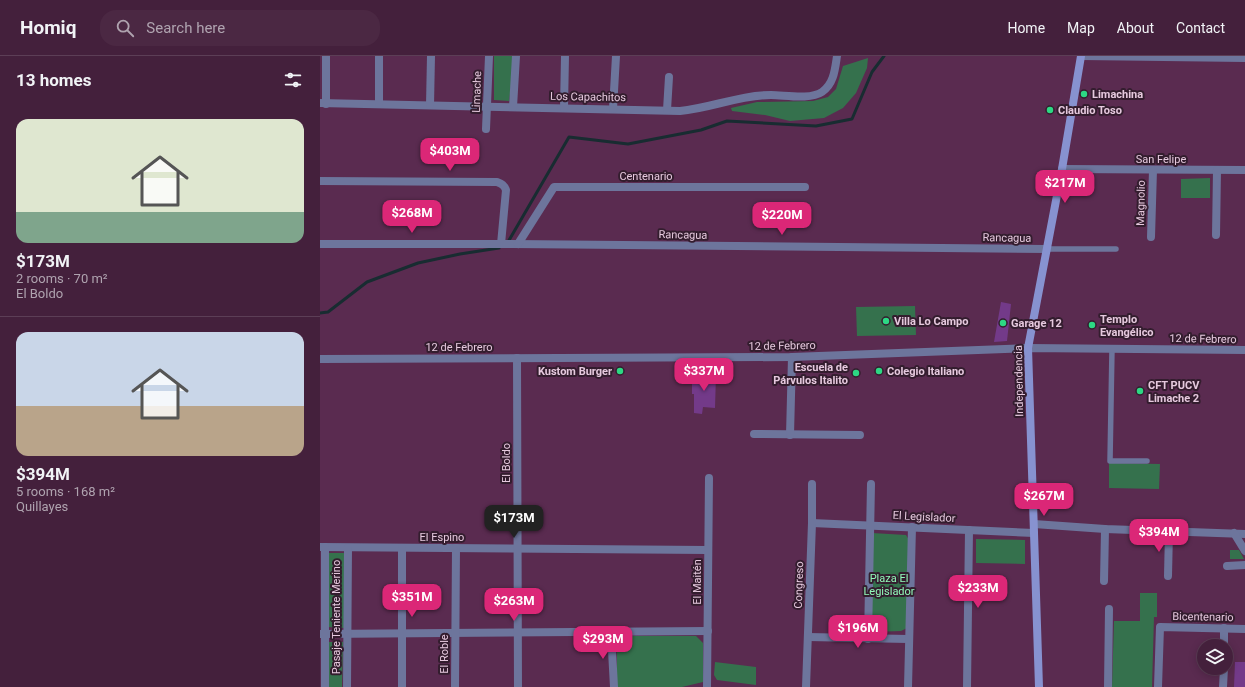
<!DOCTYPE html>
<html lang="en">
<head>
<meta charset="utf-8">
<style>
	body { margin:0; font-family:Roboto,sans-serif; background:#4b2843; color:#f1f3f6; height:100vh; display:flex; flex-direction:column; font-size:15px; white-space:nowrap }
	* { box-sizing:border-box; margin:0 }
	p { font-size:13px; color:#afa3af }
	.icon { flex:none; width:22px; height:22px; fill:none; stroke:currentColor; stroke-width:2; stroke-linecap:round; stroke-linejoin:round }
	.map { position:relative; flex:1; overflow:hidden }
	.panel { display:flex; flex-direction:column; background:#44203c; width:320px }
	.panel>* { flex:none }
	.controls { position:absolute; left:877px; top:583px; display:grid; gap:8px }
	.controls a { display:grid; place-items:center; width:36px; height:36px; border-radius:50%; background:#44203c; box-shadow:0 2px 10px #0003,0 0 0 1px #5c3e56; font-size:20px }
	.price { position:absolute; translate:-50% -34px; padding:0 9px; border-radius:8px; background:#db2777; color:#fff; font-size:13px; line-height:26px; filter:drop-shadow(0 1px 2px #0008) }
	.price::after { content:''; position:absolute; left:50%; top:24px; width:12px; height:9px; margin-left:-6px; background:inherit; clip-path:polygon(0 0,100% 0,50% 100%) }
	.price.active { background:#222; color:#fff }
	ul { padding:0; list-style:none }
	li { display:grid; align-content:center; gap:8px; height:212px; padding:0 16px }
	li+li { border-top:1px solid #5c3e56 }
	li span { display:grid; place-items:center; height:124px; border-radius:12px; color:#555 }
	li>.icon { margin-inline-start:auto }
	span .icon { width:72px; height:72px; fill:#fffc; stroke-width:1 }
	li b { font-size:17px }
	h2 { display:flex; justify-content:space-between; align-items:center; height:48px; padding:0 16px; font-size:17px }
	header { display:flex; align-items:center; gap:24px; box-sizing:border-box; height:56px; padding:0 20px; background:#44203c; border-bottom:1px solid #5c3e56 }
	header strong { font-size:19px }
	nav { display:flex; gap:22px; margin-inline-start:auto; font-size:14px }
	.search { width:280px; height:36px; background:#4b2843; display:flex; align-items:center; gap:10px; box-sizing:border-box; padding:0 14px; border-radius:16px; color:#afa3af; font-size:15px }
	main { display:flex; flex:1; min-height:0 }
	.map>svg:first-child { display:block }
	.green { fill:#35714d }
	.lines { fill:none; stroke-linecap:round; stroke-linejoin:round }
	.stream { stroke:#182c31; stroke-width:3 }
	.building { fill:#733a89 }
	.service { stroke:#6d759c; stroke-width:5.5 }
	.minor { stroke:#6d759c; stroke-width:8 }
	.tertiary { stroke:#6d759c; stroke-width:8 }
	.secondary { stroke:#8792d0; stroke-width:8 }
	.poi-dot { fill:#2dd884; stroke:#331d2e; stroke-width:1.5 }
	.labels { text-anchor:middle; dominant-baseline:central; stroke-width:4; stroke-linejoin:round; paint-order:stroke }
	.street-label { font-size:11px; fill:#e6c9de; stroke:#331d2e }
	.poi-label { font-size:11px; font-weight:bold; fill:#e6c9de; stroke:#331d2e; text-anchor:start }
	.park-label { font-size:11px; fill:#92f9b9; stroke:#331d2e }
</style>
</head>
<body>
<header>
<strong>Homiq</strong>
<div class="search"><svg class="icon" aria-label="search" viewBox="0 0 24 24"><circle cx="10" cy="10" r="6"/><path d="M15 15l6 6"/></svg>Search here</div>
<nav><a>Home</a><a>Map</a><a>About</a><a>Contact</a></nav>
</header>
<main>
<section class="panel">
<h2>13 homes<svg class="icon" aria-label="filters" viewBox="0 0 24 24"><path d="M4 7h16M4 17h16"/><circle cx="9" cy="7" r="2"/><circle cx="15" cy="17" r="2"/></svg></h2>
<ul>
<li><span style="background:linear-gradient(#dfe7d0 75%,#7fa58c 0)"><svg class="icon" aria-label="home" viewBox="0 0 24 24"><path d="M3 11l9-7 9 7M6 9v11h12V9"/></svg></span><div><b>$173M</b><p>2 rooms · 70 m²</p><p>El Boldo</p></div></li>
<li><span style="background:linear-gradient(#c9d6e8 60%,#b9a48a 0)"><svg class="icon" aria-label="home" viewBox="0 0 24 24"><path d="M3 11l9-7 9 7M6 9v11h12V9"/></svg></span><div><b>$394M</b><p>5 rooms · 168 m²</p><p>Quillayes</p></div></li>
</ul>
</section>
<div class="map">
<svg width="925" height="631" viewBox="0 0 925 631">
	<rect width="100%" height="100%" fill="#5a2b50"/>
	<!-- green -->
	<g class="green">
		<polygon points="174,0 195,0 189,45 174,44"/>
		<polygon points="548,2 547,12 536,37 523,52 504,62 470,65 445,59 412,55 411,52 437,46 493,45 508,41 516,33 523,10"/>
		<polygon points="890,122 890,142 861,142 861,123"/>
		<polygon points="595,250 596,279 537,280 536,251"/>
		<polygon points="789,407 840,408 839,433 789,432"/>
		<polygon points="552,477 586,479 589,484 587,572 581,575 552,576 550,574"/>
		<polygon points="656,483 705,484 705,508 656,507"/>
		<polygon points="910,494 919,494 924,503 910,503"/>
		<polygon points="9,497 26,497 25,572 8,571"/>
		<polygon points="820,537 837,537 837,561 834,561 832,631 792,631 794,565 820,565"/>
		<polygon points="299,580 376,580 383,587 383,626 362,631 297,631 297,586"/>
		<polygon points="6,586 23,586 22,631 5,631"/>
		<polygon points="395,606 436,611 436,629 397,624 394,619"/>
	</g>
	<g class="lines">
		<!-- stream -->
		<g class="stream">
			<polyline points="188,186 249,81 308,88 381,74 407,65 496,70 532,63 552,16 564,0"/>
			<polyline points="0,257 8,256 47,226 98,207 140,198 179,192"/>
		</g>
	</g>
	<!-- building -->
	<g class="building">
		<polygon points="681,246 691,248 687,285 674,286"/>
		<polygon points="372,318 396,319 395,352 383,351 382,358 374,357 374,338 372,338"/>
		<polygon points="915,606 925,606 925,631 914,631"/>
	</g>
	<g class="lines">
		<!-- service -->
		<g class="service">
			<polyline points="727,193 796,193"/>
			<polyline points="792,293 790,405 827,405"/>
		</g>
		<!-- minor -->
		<g class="minor">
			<polyline points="761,0 925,2"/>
			<path d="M0,47L360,55C391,52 420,39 451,39C465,39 490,44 502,36C514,28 515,13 517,0"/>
			<polyline points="6,48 6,0"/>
			<polyline points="59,48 59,0"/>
			<polyline points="110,49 111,0"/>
			<polyline points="193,51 196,0"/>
			<polyline points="244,52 245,0"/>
			<polyline points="293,53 296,0"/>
			<polyline points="347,54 349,21"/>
			<polyline points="166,73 169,0"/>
			<polyline points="742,113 925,114"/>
			<path d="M0,125L177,126C182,128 184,129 186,134L181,188"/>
			<polyline points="896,179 897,114"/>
			<polyline points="831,181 833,114"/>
			<polyline points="0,188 192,188 727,193"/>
			<polyline points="198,188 234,131 485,131"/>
			<polyline points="434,378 540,379"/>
			<polyline points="470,379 472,301"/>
			<polyline points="492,467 714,477"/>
			<polyline points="714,468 785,473 925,478"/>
			<polyline points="914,477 925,495"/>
			<polyline points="0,491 388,494"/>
			<polyline points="907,510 925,509"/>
			<polyline points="848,520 849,475"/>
			<polyline points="784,525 785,473"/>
			<polyline points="291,576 294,631"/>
			<polyline points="0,578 388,575"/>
			<polyline points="488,581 588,583"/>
			<polyline points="548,583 551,428"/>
			<polyline points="904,590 904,572"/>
			<polyline points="5,631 5,491"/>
			<polyline points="27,631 28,492"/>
			<polyline points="82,631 82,492"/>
			<polyline points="135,631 136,492"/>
			<polyline points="387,631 389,422"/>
			<polyline points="486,631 492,467 492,428"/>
			<polyline points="588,631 592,471"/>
			<polyline points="647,631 649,474"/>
			<polyline points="788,631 789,553"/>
			<polyline points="838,631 840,571 925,573"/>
			<polyline points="903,631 904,612"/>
		</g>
		<!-- tertiary -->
		<g class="tertiary">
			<polyline points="197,302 198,631"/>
			<polyline points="0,303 472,301 708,292 925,294"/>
		</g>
		<!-- secondary -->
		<polyline class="secondary" points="719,631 708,292 742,113 761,0"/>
	</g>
	<!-- markers -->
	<g class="poi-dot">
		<circle cx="764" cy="38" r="4"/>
		<circle cx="730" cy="54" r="4"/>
		<circle cx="566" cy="265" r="4"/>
		<circle cx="683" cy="267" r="4"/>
		<circle cx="772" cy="269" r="4"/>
		<circle cx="300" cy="315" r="4"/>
		<circle cx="559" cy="315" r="4"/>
		<circle cx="536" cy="317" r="4"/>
		<circle cx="820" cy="335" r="4"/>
	</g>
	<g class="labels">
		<!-- street labels -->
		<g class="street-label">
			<text transform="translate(157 36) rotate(-88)">Limache</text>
			<text transform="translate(268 41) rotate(1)">Los Capachitos</text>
			<text x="841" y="103">San Felipe</text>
			<text x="326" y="120">Centenario</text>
			<text transform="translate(821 147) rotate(-89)">Magnolio</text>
			<text transform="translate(363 179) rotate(1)">Rancagua</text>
			<text transform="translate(687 182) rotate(1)">Rancagua</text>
			<text transform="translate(883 283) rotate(1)">12 de Febrero</text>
			<text transform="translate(462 290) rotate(-1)">12 de Febrero</text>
			<text x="139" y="291">12 de Febrero</text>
			<text transform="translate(699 325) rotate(-91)">Independencia</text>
			<text transform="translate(186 407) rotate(-90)">El Boldo</text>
			<text transform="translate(604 461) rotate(3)">El Legislador</text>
			<text x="122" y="481">El Espino</text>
			<text transform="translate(377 526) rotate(-90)">El Maitén</text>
			<text transform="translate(479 529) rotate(-88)">Congreso</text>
			<text transform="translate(16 561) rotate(-90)">Pasaje Teniente Merino</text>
			<text transform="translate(883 561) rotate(1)">Bicentenario</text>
			<text transform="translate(124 598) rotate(-90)">El Roble</text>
		</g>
		<!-- poi labels -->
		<g class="poi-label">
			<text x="772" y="38">Limachina</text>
			<text x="738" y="54">Claudio Toso</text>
			<text x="780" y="263">Templo<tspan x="780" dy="13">Evangélico</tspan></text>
			<text x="574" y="265">Villa Lo Campo</text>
			<text x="691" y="267">Garage 12</text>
			<text x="528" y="311" text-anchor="end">Escuela de<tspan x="528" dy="13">Párvulos Italito</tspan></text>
			<text x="292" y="315" text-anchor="end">Kustom Burger</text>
			<text x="567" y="315">Colegio Italiano</text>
			<text x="828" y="329">CFT PUCV<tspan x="828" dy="13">Limache 2</tspan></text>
		</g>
		<!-- park labels -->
		<g class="park-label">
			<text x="569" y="522">Plaza El<tspan x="569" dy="13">Legislador</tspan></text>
		</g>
	</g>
</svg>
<div class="controls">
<a><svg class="icon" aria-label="layers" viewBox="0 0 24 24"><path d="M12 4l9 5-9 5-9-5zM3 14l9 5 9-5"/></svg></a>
</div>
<b class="price" style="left:130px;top:116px">$403M</b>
<b class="price" style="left:745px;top:148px">$217M</b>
<b class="price" style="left:92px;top:178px">$268M</b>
<b class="price" style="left:462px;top:180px">$220M</b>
<b class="price" style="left:384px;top:336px">$337M</b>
<b class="price" style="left:724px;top:461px">$267M</b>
<b class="price active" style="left:194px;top:483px">$173M</b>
<b class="price" style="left:839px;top:497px">$394M</b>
<b class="price" style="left:658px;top:553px">$233M</b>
<b class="price" style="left:92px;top:562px">$351M</b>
<b class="price" style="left:194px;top:566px">$263M</b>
<b class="price" style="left:538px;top:593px">$196M</b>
<b class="price" style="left:283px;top:604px">$293M</b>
</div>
</main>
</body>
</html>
